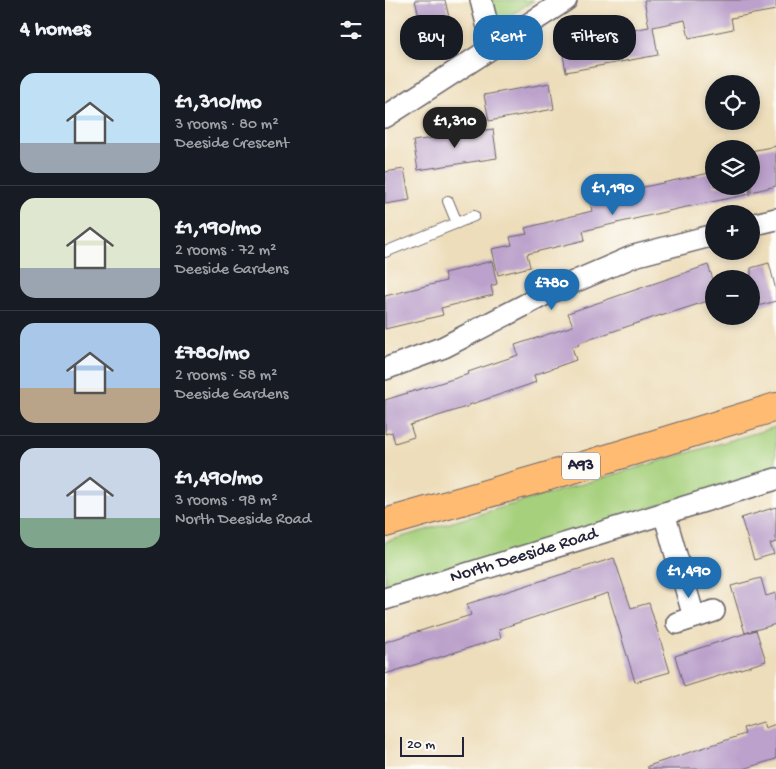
<!DOCTYPE html>
<html lang="en">
<head>
<meta charset="utf-8">
<style>
	body { margin:0; font-family:"Gochi Hand",sans-serif; background:#20242c; color:#f1f3f6; height:100vh; display:flex; flex-direction:column; font-size:19px; white-space:nowrap }
	* { box-sizing:border-box; margin:0 }
	p { font-size:16px; color:#9ea1a6 }
	.icon { flex:none; width:28px; height:28px; fill:none; stroke:currentColor; stroke-width:2; stroke-linecap:round; stroke-linejoin:round }
	.map { position:relative; flex:1; overflow:hidden }
	.panel { display:flex; flex-direction:column; background:#171b24; width:385px }
	.panel>* { flex:none }
	.guide { position:absolute; left:15px; top:15px; width:300px; height:45px; display:flex; gap:10px }
	.tools { position:absolute; left:320px; top:75px; display:grid; gap:10px }
	.tools a { display:grid; place-items:center; width:55px; height:55px; border-radius:50%; background:#171b24; box-shadow:0 2px 8px #0003; font-size:25px }
	.scale { position:absolute; left:15px; bottom:12px; width:64px; box-sizing:border-box; padding-left:5px; border:2px solid #22223b; border-top:0; font-size:14px; line-height:18px; white-space:nowrap; color:#22223b; -webkit-text-stroke:4px #fdfcf7; paint-order:stroke }
	.price { position:absolute; translate:-50% -42px; padding:0 11px; border-radius:18px; background:#1f6fb2; color:#fff; font-size:16px; line-height:32px; filter:drop-shadow(0 1px 2px #0008) }
	.price::after { content:''; position:absolute; left:50%; top:30px; width:15px; height:11px; margin-left:-8px; background:inherit; clip-path:polygon(0 0,100% 0,50% 100%) }
	.price.active { background:#222; color:#fff }
	ul { padding:0; list-style:none }
	li { display:flex; align-items:center; gap:15px; height:125px; padding:0 20px }
	li+li { border-top:1px solid #363941 }
	li span { display:grid; place-items:center; flex:none; width:140px; height:100px; border-radius:15px; color:#555 }
	li>.icon { margin-inline-start:auto }
	span .icon { width:60px; height:60px; fill:#fffc; stroke-width:1 }
	li b { font-size:21px }
	h2 { display:flex; justify-content:space-between; align-items:center; height:60px; padding:0 20px; font-size:21px }
	.tag { padding:0 18px; border-radius:20px; background:#171b24; box-shadow:0 2px 8px #0003; font-size:18px; line-height:45px }
	.tag.active { background:#1f6fb2; color:#fff }
	main { display:flex; flex:1; min-height:0 }
	.map>svg:first-child { display:block }
	.green { fill:#a6d07c; stroke:#64795c }
	.building { fill:#bba1cb }
	.lines { fill:none; stroke-linecap:round; stroke-linejoin:round }
	.service-casing { stroke:#696367; stroke-width:12 }
	.minor-casing { stroke:#696367; stroke-width:24 }
	.primary-casing { stroke:#696367; stroke-width:30 }
	.service { stroke:#fff; stroke-width:10 }
	.minor { stroke:#fff; stroke-width:21 }
	.primary { stroke:#ffbb71; stroke-width:28 }
	.labels { text-anchor:middle; dominant-baseline:central; stroke-width:4; stroke-linejoin:round; paint-order:stroke }
	.shield { fill:#fdfcf7; stroke:#646373; stroke-width:1 }
	.shield-label { font-size:16px; font-weight:bold; fill:#22223b }
	.street-label { font-size:18px; fill:#22223b; stroke:#fdfcf7 }
</style>
</head>
<body>
<main>
<section class="panel">
<h2>4 homes<svg class="icon" aria-label="filters" viewBox="0 0 24 24"><path d="M4 7h16M4 17h16"/><circle cx="9" cy="7" r="2"/><circle cx="15" cy="17" r="2"/></svg></h2>
<ul>
<li><span style="background:linear-gradient(#bfe0f5 70%,#9aa5b1 0)"><svg class="icon" aria-label="home" viewBox="0 0 24 24"><path d="M3 11l9-7 9 7M6 9v11h12V9"/></svg></span><div><b>£1,310/mo</b><p>3 rooms · 80 m²</p><p>Deeside Crescent</p></div></li>
<li><span style="background:linear-gradient(#dfe7d0 70%,#9aa5b1 0)"><svg class="icon" aria-label="home" viewBox="0 0 24 24"><path d="M3 11l9-7 9 7M6 9v11h12V9"/></svg></span><div><b>£1,190/mo</b><p>2 rooms · 72 m²</p><p>Deeside Gardens</p></div></li>
<li><span style="background:linear-gradient(#a9c7e8 65%,#b9a48a 0)"><svg class="icon" aria-label="home" viewBox="0 0 24 24"><path d="M3 11l9-7 9 7M6 9v11h12V9"/></svg></span><div><b>£780/mo</b><p>2 rooms · 58 m²</p><p>Deeside Gardens</p></div></li>
<li><span style="background:linear-gradient(#c9d6e8 70%,#7fa58c 0)"><svg class="icon" aria-label="home" viewBox="0 0 24 24"><path d="M3 11l9-7 9 7M6 9v11h12V9"/></svg></span><div><b>£1,490/mo</b><p>3 rooms · 98 m²</p><p>North Deeside Road</p></div></li>
</ul>
</section>
<div class="map">
<svg width="391" height="769" viewBox="0 0 391 769">
	<rect width="100%" height="100%" fill="#fdfcf7"/>
	<filter id="ink" filterUnits="userSpaceOnUse"><feTurbulence type="fractalNoise" baseFrequency=".02" numOctaves="2"/><feDisplacementMap in="SourceGraphic" scale="10" xChannelSelector="R" yChannelSelector="G"/><feConvolveMatrix kernelMatrix="1 2 1 2 8 2 1 2 1" color-interpolation-filters="sRGB"/></filter>
	<filter id="wash" filterUnits="userSpaceOnUse"><feTurbulence type="fractalNoise" baseFrequency=".0096" numOctaves="4" result="noise"/><feDisplacementMap in="SourceGraphic" scale="20" xChannelSelector="R" yChannelSelector="G"/><feGaussianBlur stdDeviation="1.12" result="paint"/><feColorMatrix in="noise" values="0 0 0 0 0 0 0 0 0 0 0 0 0 0 0 0 0 1.4 0 .05"/><feComposite in="paint" operator="in"/></filter>
	<g filter="url(#wash)">
		<rect width="100%" height="100%" fill="#edddba"/>
		<!-- green -->
		<g class="green">
			<polygon points="105,0 149,0 115,22 109,16"/>
			<polygon points="391,427 391,468 0,592 0,542"/>
		</g>
		<g id="blocks">
			<!-- building -->
			<g class="building">
				<polygon points="30,0 60,0 71,48 43,54"/>
				<polygon points="259,0 391,0 391,10 346,18 348,29 304,38 300,20 268,27 273,55 181,72 176,43 264,27"/>
				<polygon points="165,83 169,109 104,121 99,95"/>
				<polygon points="108,129 112,158 33,170 28,141"/>
				<polygon points="391,146 391,186 366,192 366,151"/>
				<polygon points="19,169 25,200 0,204 0,172"/>
				<polygon points="329,172 329,186 364,186 365,194 292,209 198,231 200,240 142,254 145,267 113,275 107,249 127,245 125,237 142,234 140,228 207,211 205,201 259,187"/>
				<polygon points="107,261 112,284 106,286 108,295 56,308 58,315 0,329 0,296 61,281 59,273"/>
				<polygon points="384,263 391,290 391,301 366,308 366,268"/>
				<polygon points="323,265 329,282 329,299 276,316 276,315 194,343 194,345 187,347 191,360 149,375 151,382 143,385 84,405 84,406 25,425 29,437 10,443 7,432 0,434 0,400 84,374 83,372 133,355 130,345 188,326 183,313"/>
				<polygon points="391,507 391,542 385,544 389,554 369,560 356,518"/>
				<polygon points="229,558 246,608 264,603 285,672 250,682 223,593 114,629 116,638 0,674 0,642 86,615 82,604"/>
				<polygon points="376,578 381,596 391,593 391,624 360,633 346,586"/>
				<polygon points="371,630 381,661 299,687 290,656"/>
				<polygon points="378,722 380,728 391,724 391,759 358,769 263,769 263,766 360,734 358,728"/>
			</g>
		</g>
	</g>
	<g filter="url(#ink)">
		<use href="#blocks" fill-opacity="0" stroke="#696367" stroke-width="1"/>
		<g class="lines">
			<defs>
				<g id="service">
					<polyline points="63,201 72,223"/>
					<polyline points="0,252 89,216"/>
				</g>
				<g id="minor">
					<polyline points="96,0 108,47"/>
					<polyline points="0,117 181,0"/>
					<polyline points="366,225 391,219"/>
					<polyline points="0,369 59,347 161,294 249,256 329,235"/>
					<polyline points="279,513 309,617"/>
					<polyline points="0,599 391,479"/>
					<polyline points="292,623 329,611"/>
				</g>
				<polyline id="primary" points="0,523 205,464 391,407"/>
			</defs>
			<!-- service casing -->
			<use href="#service" class="service-casing"/>
			<!-- minor casing -->
			<use href="#minor" class="minor-casing"/>
			<!-- primary casing -->
			<use href="#primary" class="primary-casing"/>
			<!-- service -->
			<use href="#service" class="service"/>
			<!-- minor -->
			<use href="#minor" class="minor"/>
			<!-- primary -->
			<use href="#primary" class="primary"/>
		</g>
	</g>
	<g class="labels">
		<!-- shield labels -->
		<rect class="shield" x="177" y="452.5" width="38" height="27" rx="4"/>
		<g class="shield-label">
			<text x="196" y="466">A93</text>
		</g>
		<!-- street labels -->
		<g class="street-label">
			<text transform="translate(139 556) rotate(-17)">North Deeside Road</text>
		</g>
	</g>
</svg>
<div class="tools">
<a><svg class="icon" aria-label="locate" viewBox="0 0 24 24"><circle cx="12" cy="12" r="6"/><path d="M12 2v4M12 18v4M2 12h4M18 12h4"/></svg></a>
<a><svg class="icon" aria-label="layers" viewBox="0 0 24 24"><path d="M12 4l9 5-9 5-9-5zM3 14l9 5 9-5"/></svg></a>
<a>+</a>
<a>−</a>
</div>
<div class="scale">20 m</div>
<b class="price active" style="left:70px;top:149px">£1,310</b>
<b class="price" style="left:228px;top:216px">£1,190</b>
<b class="price" style="left:167px;top:311px">£780</b>
<b class="price" style="left:304px;top:599px">£1,490</b>
<div class="guide">
<a class="tag">Buy</a>
<a class="tag active">Rent</a>
<a class="tag">Filters</a>
</div>
</div>
</main>
</body>
</html>
